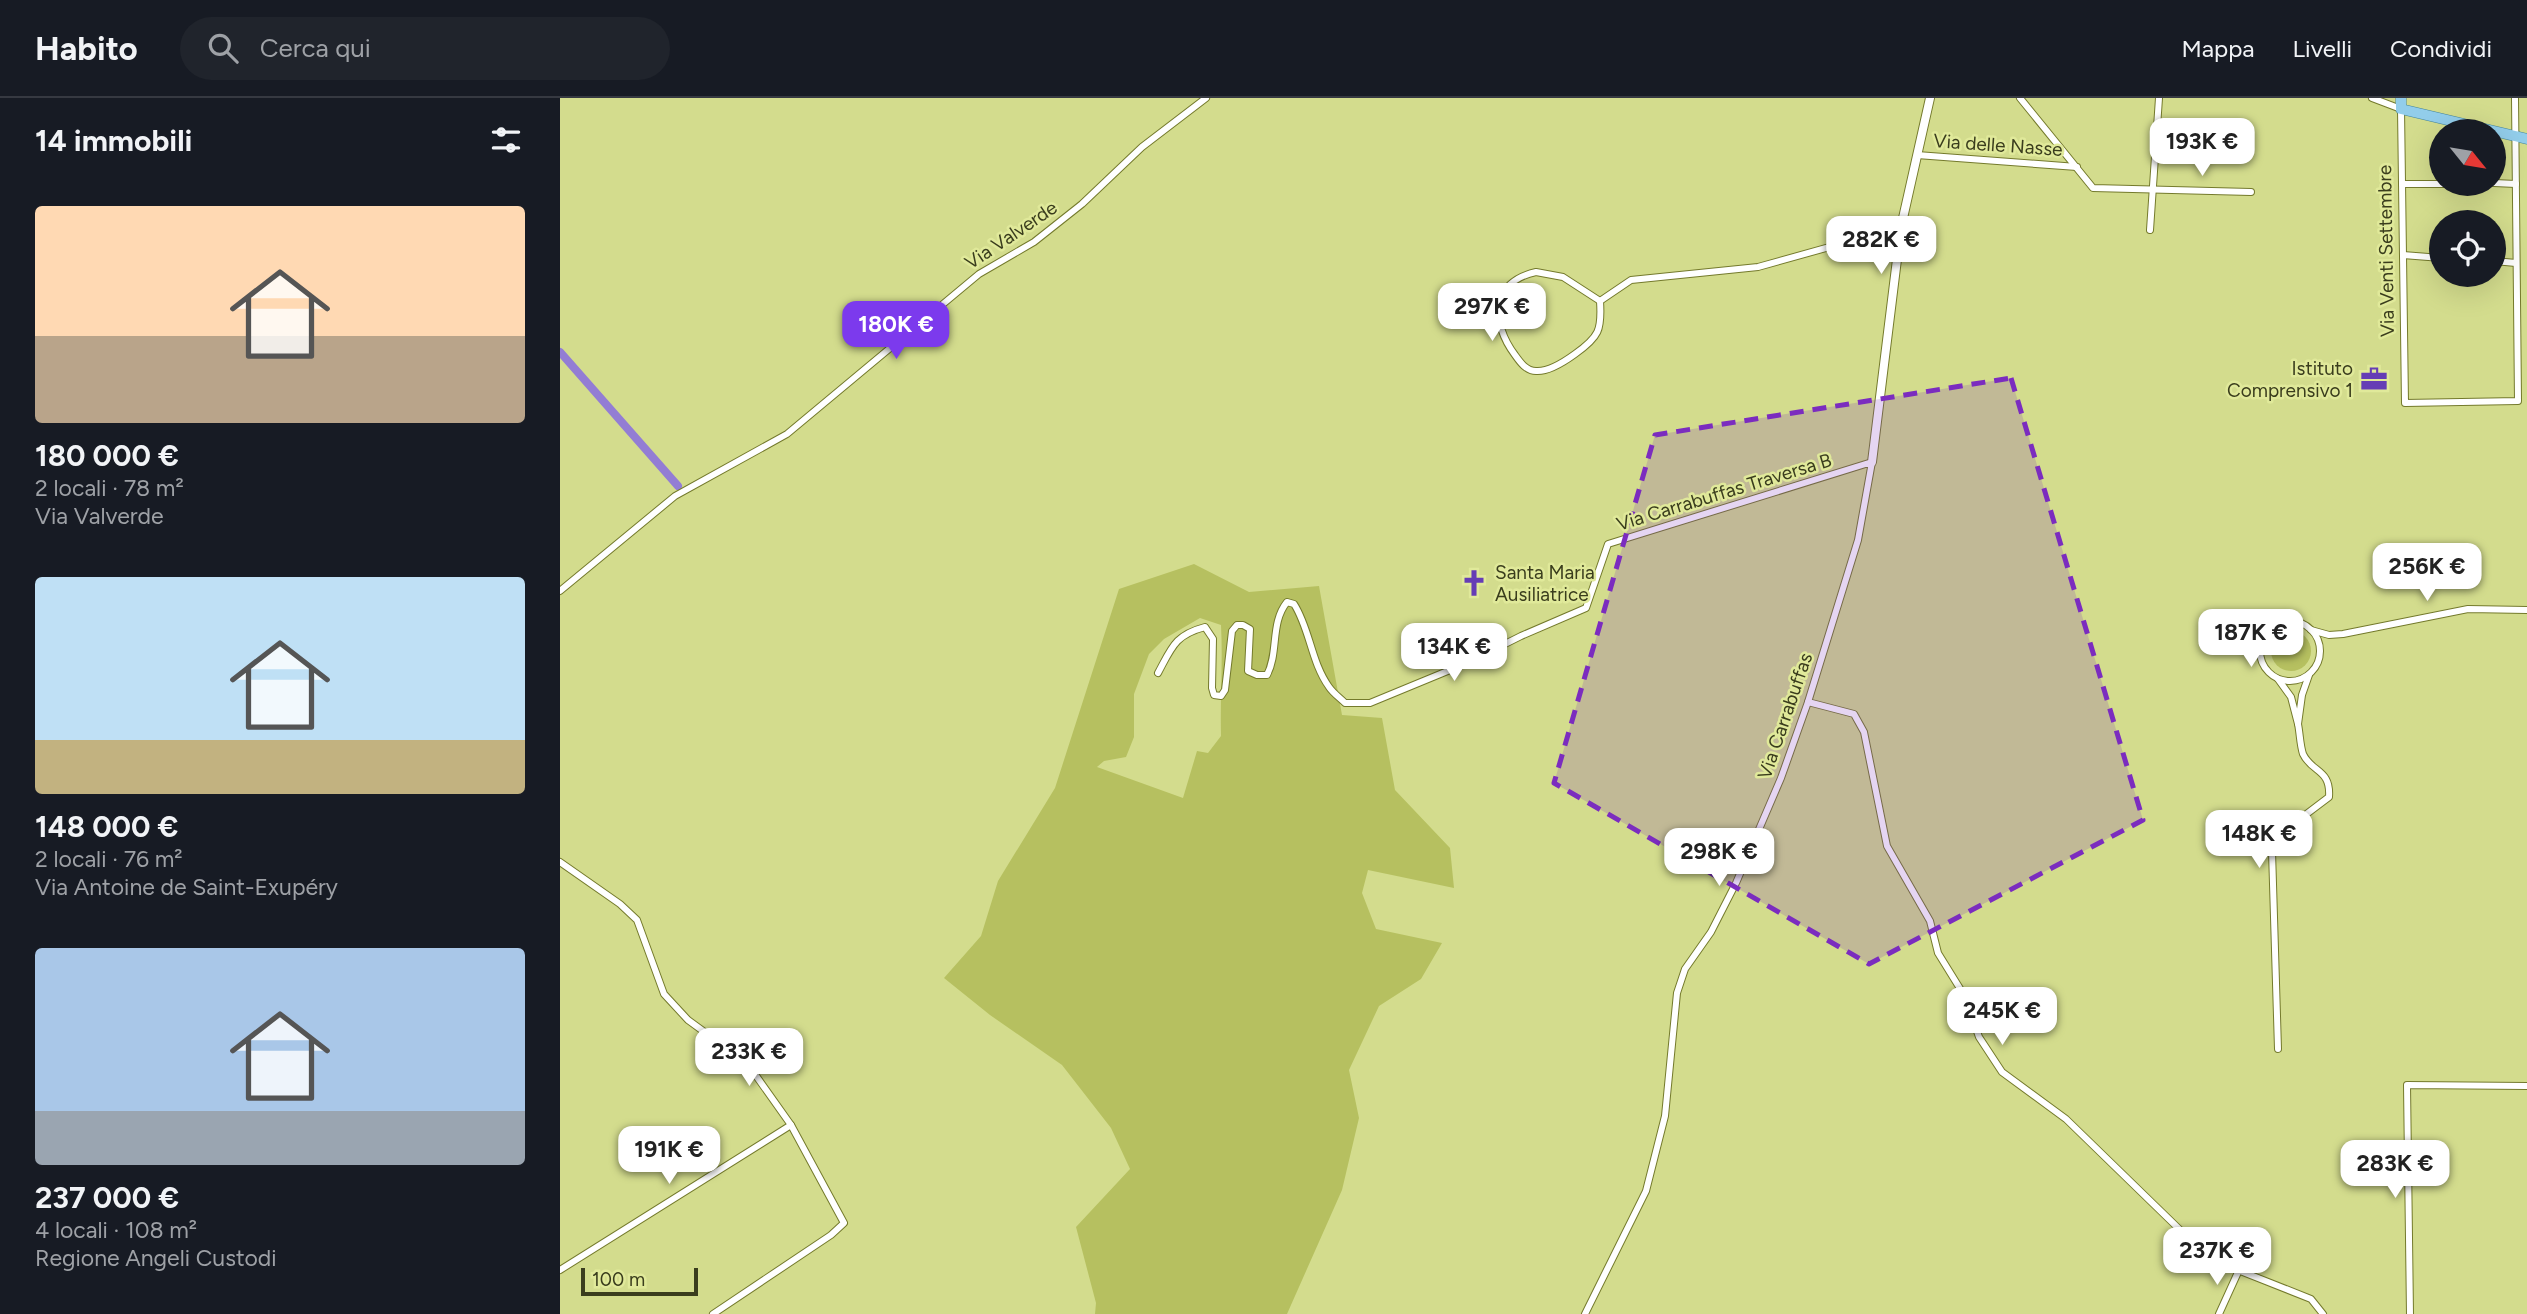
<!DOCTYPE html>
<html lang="it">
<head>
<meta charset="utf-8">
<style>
	body { margin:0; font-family:Figtree,sans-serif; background:#20242c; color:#f1f3f6; height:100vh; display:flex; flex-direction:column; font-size:26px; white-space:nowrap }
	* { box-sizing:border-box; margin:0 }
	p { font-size:23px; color:#9ea1a6 }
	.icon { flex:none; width:38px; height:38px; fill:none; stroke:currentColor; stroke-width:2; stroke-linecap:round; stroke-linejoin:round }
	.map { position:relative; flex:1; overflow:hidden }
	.drawer { display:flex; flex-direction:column; background:#171b24; width:560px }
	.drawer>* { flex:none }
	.needle { width:46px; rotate:120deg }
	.controls { position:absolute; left:1869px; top:21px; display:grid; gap:14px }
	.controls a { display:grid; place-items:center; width:77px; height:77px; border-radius:50%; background:#171b24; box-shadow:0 7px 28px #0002; font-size:35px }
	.scale { position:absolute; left:21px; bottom:18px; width:117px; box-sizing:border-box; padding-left:7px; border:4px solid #3a3d1d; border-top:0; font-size:19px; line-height:24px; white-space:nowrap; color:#3a3d1d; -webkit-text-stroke:5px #e0e99a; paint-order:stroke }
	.price { position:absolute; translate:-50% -60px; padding:0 16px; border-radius:14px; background:#fff; color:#222; font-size:23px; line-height:46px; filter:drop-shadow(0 2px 4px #0008) }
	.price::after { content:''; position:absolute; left:50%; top:42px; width:21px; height:16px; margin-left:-10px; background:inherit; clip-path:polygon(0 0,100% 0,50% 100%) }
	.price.current { background:#7c3aed; color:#fff }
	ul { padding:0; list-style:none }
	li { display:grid; align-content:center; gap:14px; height:371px; padding:0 35px }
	li span { display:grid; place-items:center; height:217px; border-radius:7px; color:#555 }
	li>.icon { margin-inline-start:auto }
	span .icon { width:126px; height:126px; fill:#fffc; stroke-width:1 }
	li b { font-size:30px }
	h2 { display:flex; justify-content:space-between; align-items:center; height:84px; padding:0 35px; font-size:30px }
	header { display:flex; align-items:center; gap:42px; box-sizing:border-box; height:98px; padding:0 35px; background:#171b24; border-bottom:2px solid #363941 }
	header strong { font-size:33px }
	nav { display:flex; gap:38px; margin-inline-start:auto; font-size:24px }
	.search { width:490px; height:63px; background:#20242c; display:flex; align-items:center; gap:18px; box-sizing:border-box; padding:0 24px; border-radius:38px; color:#9ea1a6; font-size:26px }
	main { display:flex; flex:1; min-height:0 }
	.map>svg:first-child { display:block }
	.green { fill:#b6c060; fill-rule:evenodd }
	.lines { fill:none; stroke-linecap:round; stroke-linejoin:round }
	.canal { stroke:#937dd4; stroke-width:8 }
	.minor-casing { stroke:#747a2c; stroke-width:8 }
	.tertiary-casing { stroke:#747a2c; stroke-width:10 }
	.primary-casing { stroke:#448499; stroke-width:11 }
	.minor { stroke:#fff; stroke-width:6 }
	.tertiary { stroke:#fff; stroke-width:8 }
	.primary { stroke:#92cdea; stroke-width:10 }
	.marked { fill:#7b2cbf; fill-opacity:0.2; stroke:#7b2cbf; stroke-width:5; stroke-dasharray:14 9; stroke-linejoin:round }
	.labels { text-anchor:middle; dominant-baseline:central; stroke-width:5; stroke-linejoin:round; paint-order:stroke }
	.street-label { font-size:19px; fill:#3a3d1d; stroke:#e0e99a }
	.poi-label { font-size:19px; fill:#3a3d1d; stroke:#e0e99a; text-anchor:end }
</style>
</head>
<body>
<header>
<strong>Habito</strong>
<div class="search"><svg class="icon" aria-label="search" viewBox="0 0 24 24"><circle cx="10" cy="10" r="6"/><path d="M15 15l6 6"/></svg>Cerca qui</div>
<nav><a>Mappa</a><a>Livelli</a><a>Condividi</a></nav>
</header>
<main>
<section class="drawer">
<h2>14 immobili<svg class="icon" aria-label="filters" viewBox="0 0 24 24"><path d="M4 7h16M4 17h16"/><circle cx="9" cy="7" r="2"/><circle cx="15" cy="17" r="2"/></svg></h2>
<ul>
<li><span style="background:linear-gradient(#ffd9b3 60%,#b9a48a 0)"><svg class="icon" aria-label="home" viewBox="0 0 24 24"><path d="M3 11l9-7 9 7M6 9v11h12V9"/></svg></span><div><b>180 000 €</b><p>2 locali · 78 m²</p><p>Via Valverde</p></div></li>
<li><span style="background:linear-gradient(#bfe0f5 75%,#c2b280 0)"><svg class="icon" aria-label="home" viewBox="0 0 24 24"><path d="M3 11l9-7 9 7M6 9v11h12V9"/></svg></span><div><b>148 000 €</b><p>2 locali · 76 m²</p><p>Via Antoine de Saint-Exupéry</p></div></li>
<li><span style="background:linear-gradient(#a9c7e8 75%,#9aa5b1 0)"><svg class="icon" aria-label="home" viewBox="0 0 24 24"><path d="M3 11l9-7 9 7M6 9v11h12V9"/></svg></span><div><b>237 000 €</b><p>4 locali · 108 m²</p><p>Regione Angeli Custodi</p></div></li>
</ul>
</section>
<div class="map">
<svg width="1967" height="1216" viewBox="0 0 1967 1216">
	<rect width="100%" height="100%" fill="#d3dc8d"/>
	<!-- green -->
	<g class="green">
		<path d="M634,466L689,494L759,488L782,617L822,620L835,692L890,750L894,790L808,772L802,795L816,831L882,845L861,881L819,908L789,972L799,1020L782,1092L727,1216H535L536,1205L516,1129L570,1071L551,1030L502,967L430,917L384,880L421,838L438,783L495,690L559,491ZM640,520L661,527C663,564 660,600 661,638L648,655L637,653L623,700L537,669L544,663L566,659L574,639V596L589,556L604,541Z"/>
		<circle cx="1731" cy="553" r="20"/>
	</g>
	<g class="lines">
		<!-- canal -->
		<polyline class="canal" points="0,254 118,388"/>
		<defs>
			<g id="minor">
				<polyline points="1460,0 1533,90 1691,94"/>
				<polyline points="1812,0 1841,11 1845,305 1958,303 1955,0"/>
				<polyline points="1357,57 1517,69"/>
				<polyline points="1934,85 1956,86"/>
				<polyline points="1842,86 1891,86"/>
				<polyline points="1590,132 1599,0"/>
				<polyline points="1843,157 1881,160"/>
				<polyline points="1934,163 1956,165"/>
				<path d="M976,174L1003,179L1040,203C1042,232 1039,239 1015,256C1004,264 989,274 976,273C966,273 960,264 955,257C931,225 930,184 976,174Z"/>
				<polyline points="1040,203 1071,182 1198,169 1341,129"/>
				<polyline points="0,493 115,398 227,336 419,176 474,144 522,106 582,49 646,0"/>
				<circle cx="1730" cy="553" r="30"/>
				<polyline points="1751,532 1769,537 1783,536 1908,511 1967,512"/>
				<path d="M598,575C612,549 615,537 645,529L653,541L652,590L654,597L661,598L665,592L672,533L677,527H683L690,531L688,573L697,577H707C719,554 710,525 727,504L734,506C750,531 751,564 769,589C773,595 780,600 785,605H810L907,565L961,538L1026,510L1048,446L1312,364L1298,442L1248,604L1221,680L1176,785L1151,834L1125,871L1117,895L1105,1018L1086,1093L1025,1216"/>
				<polyline points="1718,581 1731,599 1738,626 1742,597 1749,577"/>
				<polyline points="1248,604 1294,616 1304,634 1327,748 1370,823 1378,855 1404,897 1419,939 1442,974 1506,1021 1650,1161 1751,1201 1763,1216"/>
				<polyline points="0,764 60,806 77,822 104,896 128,922 187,965 231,1027 284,1125 271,1137 153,1216"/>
				<path d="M1718,951L1712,753L1720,736L1769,699C1771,671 1752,675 1743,656C1740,647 1740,636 1738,626"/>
				<polyline points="0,1172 231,1027"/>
				<polyline points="1659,1216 1679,1172"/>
				<polyline points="1850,1216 1847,987 1967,988"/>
			</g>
			<polyline id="tertiary" points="1312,364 1341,129 1370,0"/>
			<polyline id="primary" points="1841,0 1841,11 1967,41"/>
		</defs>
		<!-- minor casing -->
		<use href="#minor" class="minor-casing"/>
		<!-- tertiary casing -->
		<use href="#tertiary" class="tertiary-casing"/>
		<!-- primary casing -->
		<use href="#primary" class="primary-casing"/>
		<!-- minor -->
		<use href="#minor" class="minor"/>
		<!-- tertiary -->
		<use href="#tertiary" class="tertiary"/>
		<!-- primary -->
		<use href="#primary" class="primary"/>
	</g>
	<!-- marked area -->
	<path class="marked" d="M1451,280L1583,722L1309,866L994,685L1095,337Z"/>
	<!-- icons -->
	<defs>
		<symbol id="office-bare" viewBox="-9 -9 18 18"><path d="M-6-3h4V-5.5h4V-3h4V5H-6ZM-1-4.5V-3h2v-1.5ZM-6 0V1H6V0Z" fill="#653db5" stroke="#e0e99a" stroke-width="2.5" paint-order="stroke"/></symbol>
		<symbol id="church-bare" viewBox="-9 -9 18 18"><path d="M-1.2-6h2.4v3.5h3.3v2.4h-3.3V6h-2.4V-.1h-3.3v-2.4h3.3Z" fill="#653db5" stroke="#e0e99a" stroke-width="2.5" paint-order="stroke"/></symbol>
	</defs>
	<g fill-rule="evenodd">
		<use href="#office-bare" x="1795" y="262" width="38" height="38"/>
		<use href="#church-bare" x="895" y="466" width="38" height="38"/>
	</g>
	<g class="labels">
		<!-- street labels -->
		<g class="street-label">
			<text transform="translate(1438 47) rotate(4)">Via delle Nasse</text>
			<text transform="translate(451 137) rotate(-34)">Via Valverde</text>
			<text transform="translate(1826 153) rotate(-91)">Via Venti Settembre</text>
			<text transform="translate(1164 394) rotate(-17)">Via Carrabuffas Traversa B</text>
			<text transform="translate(1225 618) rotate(-71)">Via Carrabuffas</text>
		</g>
		<!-- poi labels -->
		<g class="poi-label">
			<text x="1793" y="270">Istituto<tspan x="1793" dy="22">Comprensivo 1</tspan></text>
			<text x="935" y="474" text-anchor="start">Santa Maria<tspan x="935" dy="22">Ausiliatrice</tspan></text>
		</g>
	</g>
</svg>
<div class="controls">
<a><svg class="needle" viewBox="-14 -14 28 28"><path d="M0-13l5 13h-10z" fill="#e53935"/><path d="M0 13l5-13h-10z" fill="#9ea1a6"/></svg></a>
<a><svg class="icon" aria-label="locate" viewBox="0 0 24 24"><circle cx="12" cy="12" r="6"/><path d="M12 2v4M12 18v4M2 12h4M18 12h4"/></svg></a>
</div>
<div class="scale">100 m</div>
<b class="price" style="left:1642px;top:80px">193K €</b>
<b class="price" style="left:1321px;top:178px">282K €</b>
<b class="price" style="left:932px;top:245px">297K €</b>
<b class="price current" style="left:336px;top:263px">180K €</b>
<b class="price" style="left:1867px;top:505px">256K €</b>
<b class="price" style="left:1691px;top:571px">187K €</b>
<b class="price" style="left:894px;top:585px">134K €</b>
<b class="price" style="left:1699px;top:772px">148K €</b>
<b class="price" style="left:1159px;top:790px">298K €</b>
<b class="price" style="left:1442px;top:949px">245K €</b>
<b class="price" style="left:189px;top:990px">233K €</b>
<b class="price" style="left:109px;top:1088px">191K €</b>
<b class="price" style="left:1835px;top:1102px">283K €</b>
<b class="price" style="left:1657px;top:1189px">237K €</b>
</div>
</main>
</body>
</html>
